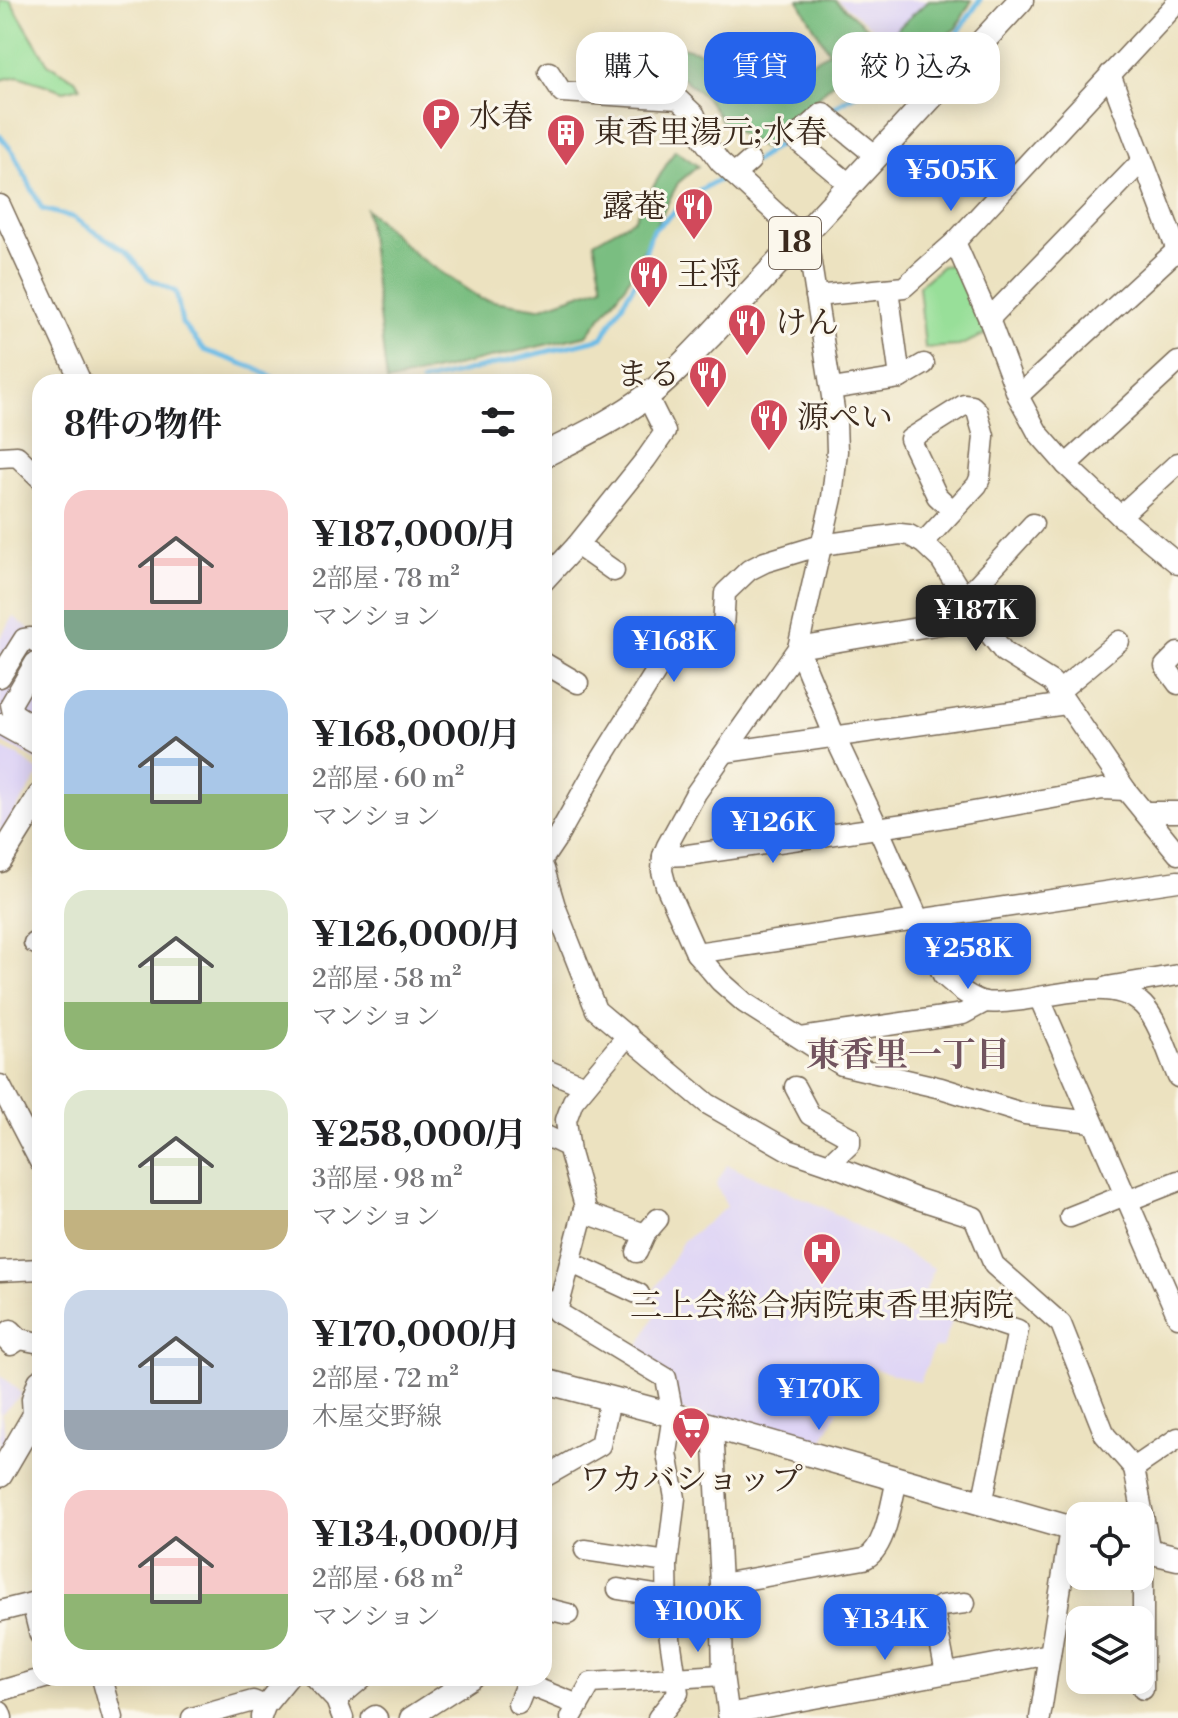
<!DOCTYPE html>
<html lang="ja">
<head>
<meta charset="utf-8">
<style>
	body { margin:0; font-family:"Libre Bodoni","Noto Serif JP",serif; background:#f6f6f6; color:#202124; height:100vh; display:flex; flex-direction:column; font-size:30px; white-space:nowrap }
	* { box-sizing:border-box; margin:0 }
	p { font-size:26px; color:#757577 }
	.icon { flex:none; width:44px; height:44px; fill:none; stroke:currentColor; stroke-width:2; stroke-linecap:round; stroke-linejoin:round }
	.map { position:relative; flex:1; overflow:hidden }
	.side { position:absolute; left:32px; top:374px; width:520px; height:1312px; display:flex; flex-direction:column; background:#fff; border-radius:24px; box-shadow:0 4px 20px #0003 }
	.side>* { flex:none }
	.top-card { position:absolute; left:576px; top:32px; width:482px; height:72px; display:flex; gap:16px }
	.buttons { position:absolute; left:1066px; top:1502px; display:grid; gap:16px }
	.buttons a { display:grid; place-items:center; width:88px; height:88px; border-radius:16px; background:#fff; box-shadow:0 4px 20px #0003; font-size:40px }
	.price { position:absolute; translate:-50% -68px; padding:0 18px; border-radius:16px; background:#2563eb; color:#fff; font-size:26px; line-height:52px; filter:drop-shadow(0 2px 4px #0008) }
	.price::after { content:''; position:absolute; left:50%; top:48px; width:24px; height:18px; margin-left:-12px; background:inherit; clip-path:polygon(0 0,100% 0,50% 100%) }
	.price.selected { background:#222; color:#fff }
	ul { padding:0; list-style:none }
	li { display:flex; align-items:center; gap:24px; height:200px; padding:0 32px }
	li span { display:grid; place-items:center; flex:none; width:224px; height:160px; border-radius:24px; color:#555 }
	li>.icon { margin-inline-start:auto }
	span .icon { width:96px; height:96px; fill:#fffc; stroke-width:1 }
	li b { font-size:34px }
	h2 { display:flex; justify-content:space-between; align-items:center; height:96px; padding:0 32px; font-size:34px }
	.tag { padding:0 28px; border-radius:24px; background:#fff; box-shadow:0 4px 20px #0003; font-size:28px; line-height:72px }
	.tag.selected { background:#2563eb; color:#fff }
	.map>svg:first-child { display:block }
	.built { fill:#dfd5f5 }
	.green { fill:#98df99; stroke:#6a845c; stroke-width:2 }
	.forest { fill:#7abe81; stroke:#5a7450; stroke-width:2 }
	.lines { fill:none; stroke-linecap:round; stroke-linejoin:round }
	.stream { stroke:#6bbbe6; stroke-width:5 }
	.minor-casing { stroke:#796a57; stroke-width:23 }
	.major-casing { stroke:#796a57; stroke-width:27 }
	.minor { stroke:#fff; stroke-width:20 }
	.major { stroke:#fff; stroke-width:24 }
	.labels { text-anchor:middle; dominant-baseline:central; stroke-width:6; stroke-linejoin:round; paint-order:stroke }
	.shield { fill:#fbf7ec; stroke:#75685c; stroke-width:2 }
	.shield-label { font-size:30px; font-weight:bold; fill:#3b2a1e }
	.poi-label { font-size:32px; fill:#3b2a1e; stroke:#fbf7ec; text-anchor:start }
	.neighbourhood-label { font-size:34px; font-weight:bold; fill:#72545f; stroke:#fbf7ec }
</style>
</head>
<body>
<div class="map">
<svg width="1178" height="1718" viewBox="0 0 1178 1718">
	<rect width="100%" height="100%" fill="#fbf7ec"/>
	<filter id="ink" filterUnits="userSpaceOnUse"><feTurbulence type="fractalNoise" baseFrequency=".0125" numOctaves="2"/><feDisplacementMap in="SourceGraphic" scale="16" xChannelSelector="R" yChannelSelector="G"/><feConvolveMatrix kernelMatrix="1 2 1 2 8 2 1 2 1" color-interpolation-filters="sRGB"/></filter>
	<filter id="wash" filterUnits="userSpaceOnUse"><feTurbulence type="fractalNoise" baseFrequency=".006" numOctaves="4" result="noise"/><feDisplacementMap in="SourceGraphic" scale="32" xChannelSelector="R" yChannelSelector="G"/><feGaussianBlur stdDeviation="1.8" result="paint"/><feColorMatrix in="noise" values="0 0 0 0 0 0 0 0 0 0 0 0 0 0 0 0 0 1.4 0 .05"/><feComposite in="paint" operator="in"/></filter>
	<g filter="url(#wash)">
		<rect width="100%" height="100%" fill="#ece2c0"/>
		<!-- built -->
		<g class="built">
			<polygon points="838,0 944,0 884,37"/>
			<polygon points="13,616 40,637 40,758 38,761 0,741 0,638"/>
			<polygon points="0,748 18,755 40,773 0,834"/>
			<polygon points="727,1165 821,1206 934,1268 921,1304 953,1316 943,1348 934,1348 920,1382 861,1365 820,1445 681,1411 636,1351 659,1308 651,1296 683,1241 727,1207 716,1184"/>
			<polygon points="0,1374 22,1394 1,1414 8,1446 0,1458"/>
		</g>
		<!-- green -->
		<g class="green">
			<polygon points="0,0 10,0 48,64 75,79 80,87 64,91 18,76 0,80"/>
			<polygon points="958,264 986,334 959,346 925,348 919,286 942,266"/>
		</g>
		<!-- forest -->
		<g class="forest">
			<polygon points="798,0 835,0 883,42 929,0 972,0 956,28 915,59 846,71 762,148 722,121 708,100 659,57 682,47 731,60 754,95 829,52"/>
			<polygon points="675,150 698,166 678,183 625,286 587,335 387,382 366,209 416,255 481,299 539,308 603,286 594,242 634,219"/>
		</g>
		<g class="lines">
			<!-- stream -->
			<g class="stream">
				<polyline points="827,111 867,88 922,72 948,47 980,0"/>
				<polyline points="0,136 13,152 42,209 72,217 127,252 148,278 176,292 182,323 204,350 254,368 282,382"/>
				<polyline points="755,161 789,137"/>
				<polyline points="422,382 602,338 636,281 652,231 700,190 728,175"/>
			</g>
		</g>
	</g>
	<g filter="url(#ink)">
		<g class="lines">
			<defs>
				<g id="minor">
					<polyline points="1175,5 955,242 989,319 1018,396 1038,433 1066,465 1178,362"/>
					<polyline points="549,72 562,92 678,99 695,115 700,135 720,162 801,236 809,251 836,422 837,451 832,498 798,648 696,793 667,846 663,856 662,871 666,886 696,953 720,981 745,1003 842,1065 941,1088 1025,1114 1092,1122"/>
					<polyline points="1110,74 1178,253"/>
					<polyline points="734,175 750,161"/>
					<polyline points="849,184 794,138 823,113 876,156"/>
					<polyline points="0,205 81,382"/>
					<polyline points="888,289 900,378"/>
					<polyline points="816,296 904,287 955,242"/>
					<polyline points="989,319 1142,161"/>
					<polyline points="832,389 900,378 924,364"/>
					<polyline points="1018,396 1177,250"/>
					<polyline points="0,457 17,456 40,478"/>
					<polyline points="1066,465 1120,516 1178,564"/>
					<polyline points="1120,516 1178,463"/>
					<polyline points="923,543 977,485 980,478 984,436 977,411 972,406 964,405 910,439 937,496 953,511"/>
					<polyline points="577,545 614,571"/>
					<polyline points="544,581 577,545 646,459 665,432 647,396"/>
					<polyline points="965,598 1033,524"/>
					<path d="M798,648L835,737L878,828L943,975C956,986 968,998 985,1002C997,1004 1010,1001 1022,1000C1057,995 1115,977 1143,1005C1159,1021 1169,1056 1178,1077"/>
					<polyline points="798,648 977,618"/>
					<polyline points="1178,653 1165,666 1178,684"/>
					<polyline points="40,662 35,663 11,704 13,713 40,730"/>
					<polyline points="544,663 578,683"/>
					<polyline points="0,677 24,639 31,638 40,645"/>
					<polyline points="1058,692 1119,641"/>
					<polyline points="0,724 40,746"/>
					<polyline points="726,752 1066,704"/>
					<polyline points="1144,812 1178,812"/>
					<polyline points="663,856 688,855 912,823 1103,789 1126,790"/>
					<polyline points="544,857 558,836 599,763 678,636 713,637 723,628 725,593 749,570 765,562 821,545 900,534 909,535 923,543 941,560 977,618 1004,652 1052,682 1126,790 1178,854"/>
					<polyline points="544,869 555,906 596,1010 708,1104 788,1150 829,1164 915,1198 974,1217 994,1265 1061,1324 1105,1435 1134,1468"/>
					<polyline points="34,943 40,946"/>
					<polyline points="696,953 1178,881"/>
					<polyline points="1107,987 1178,975"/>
					<polyline points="1039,997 1178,1317"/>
					<polyline points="801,1038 963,1014 985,1002"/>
					<polyline points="544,1069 585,1086"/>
					<polyline points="0,1085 40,1162"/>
					<polyline points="795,1087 810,1115 850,1137 850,1144 829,1164"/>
					<polyline points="544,1135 569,1147"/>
					<polyline points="1127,1201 1178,1181"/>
					<polyline points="583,1212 645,1234"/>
					<polyline points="1070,1217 1125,1195"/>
					<polyline points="637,1252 645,1234 658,1219"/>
					<polyline points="570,1262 639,1294"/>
					<polyline points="0,1271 40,1269"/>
					<polyline points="544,1298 557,1312 666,1378 673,1415 667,1453 675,1498 667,1565 668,1625 678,1693 658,1718"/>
					<polyline points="939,1304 1018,1330 982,1504"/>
					<polyline points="557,1312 585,1206 570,1153 566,1120 573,1101 628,1035"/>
					<polyline points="20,1339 11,1345 3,1337 11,1330 20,1339 40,1343"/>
					<polyline points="713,1427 721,1584 723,1675 729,1718"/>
					<polyline points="544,1477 600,1445 610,1400"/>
					<polyline points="585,1550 667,1562"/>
					<polyline points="1143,1550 1143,1689"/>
					<polyline points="1150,1552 1134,1468 1178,1438"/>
					<path d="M721,1584L864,1559C886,1550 891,1502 897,1480"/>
					<polyline points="618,1589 668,1597"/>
					<polyline points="32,1603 40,1635"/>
					<polyline points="544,1608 568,1614"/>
					<polyline points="0,1611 40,1601"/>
					<polyline points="946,1673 934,1611 941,1606 965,1603"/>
					<polyline points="102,1678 113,1718"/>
					<polyline points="315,1678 336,1700 343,1718"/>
					<polyline points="0,1691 45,1678"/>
					<polyline points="336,1700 362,1678"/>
					<polyline points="518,1704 526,1684 578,1705"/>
					<polyline points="0,1712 2,1718"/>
					<polyline points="728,1714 1050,1654"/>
					<polyline points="261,1717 265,1706 288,1678"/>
					<polyline points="192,1718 253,1701 265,1706"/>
					<polyline points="372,1718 375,1716 377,1718"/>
					<polyline points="410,1718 472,1678"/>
					<polyline points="571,1718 591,1683 723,1675"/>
					<polyline points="1040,1718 1070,1529"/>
				</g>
				<g id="major">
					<path d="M544,455C579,437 616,420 647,396C670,379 690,356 710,336L1021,0"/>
					<polyline points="0,860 40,796"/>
					<polyline points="544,1381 673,1415 1080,1531"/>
					<polyline points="0,1475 35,1415 34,1399 40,1382"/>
					<polyline points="1140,1549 1178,1558"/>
				</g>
			</defs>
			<!-- minor casing -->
			<use href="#minor" class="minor-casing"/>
			<!-- major casing -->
			<use href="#major" class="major-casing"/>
			<!-- minor -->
			<use href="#minor" class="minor"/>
			<!-- major -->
			<use href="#major" class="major"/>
		</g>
	</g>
	<!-- icons -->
	<defs>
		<symbol id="parking-pin" viewBox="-11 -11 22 30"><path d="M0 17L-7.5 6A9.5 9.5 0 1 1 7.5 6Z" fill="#d1495b" stroke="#fbf7ec"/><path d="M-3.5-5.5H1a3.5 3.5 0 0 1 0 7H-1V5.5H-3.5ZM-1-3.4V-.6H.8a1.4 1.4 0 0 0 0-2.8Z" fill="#fff"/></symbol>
		<symbol id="building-pin" viewBox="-11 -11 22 30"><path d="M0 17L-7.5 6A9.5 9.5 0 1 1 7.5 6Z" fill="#d1495b" stroke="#fbf7ec"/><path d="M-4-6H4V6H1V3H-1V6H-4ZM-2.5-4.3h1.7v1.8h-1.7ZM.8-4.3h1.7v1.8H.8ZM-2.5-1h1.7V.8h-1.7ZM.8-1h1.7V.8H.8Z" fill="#fff"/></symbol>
		<symbol id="restaurant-pin" viewBox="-11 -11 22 30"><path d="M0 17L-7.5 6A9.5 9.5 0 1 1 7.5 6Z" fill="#d1495b" stroke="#fbf7ec"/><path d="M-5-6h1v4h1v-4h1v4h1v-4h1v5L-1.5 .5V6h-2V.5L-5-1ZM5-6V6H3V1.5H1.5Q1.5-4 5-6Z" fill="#fff"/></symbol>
		<symbol id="hospital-pin" viewBox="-11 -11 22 30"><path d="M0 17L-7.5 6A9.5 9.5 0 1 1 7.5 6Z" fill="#d1495b" stroke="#fbf7ec"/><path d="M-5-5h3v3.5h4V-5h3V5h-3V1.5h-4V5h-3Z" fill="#fff"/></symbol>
		<symbol id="supermarket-pin" viewBox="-11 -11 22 30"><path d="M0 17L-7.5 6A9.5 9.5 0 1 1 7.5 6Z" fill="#d1495b" stroke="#fbf7ec"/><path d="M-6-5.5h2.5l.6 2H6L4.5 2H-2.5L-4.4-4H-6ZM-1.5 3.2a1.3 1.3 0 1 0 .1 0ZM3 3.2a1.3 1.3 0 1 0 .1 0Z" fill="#fff"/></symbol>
	</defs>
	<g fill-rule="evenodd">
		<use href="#parking-pin" x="419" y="95" width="44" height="60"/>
		<use href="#building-pin" x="544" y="111" width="44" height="60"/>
		<use href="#restaurant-pin" x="672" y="185" width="44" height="60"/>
		<use href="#restaurant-pin" x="627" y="253" width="44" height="60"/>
		<use href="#restaurant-pin" x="725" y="301" width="44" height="60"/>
		<use href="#restaurant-pin" x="686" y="353" width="44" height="60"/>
		<use href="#restaurant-pin" x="747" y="396" width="44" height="60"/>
		<use href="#hospital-pin" x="800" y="1230" width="44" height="60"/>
		<use href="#supermarket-pin" x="669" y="1404" width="44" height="60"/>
	</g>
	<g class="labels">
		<!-- shield labels -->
		<rect class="shield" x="769" y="217" width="52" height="52" rx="6"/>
		<g class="shield-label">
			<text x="795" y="243">18</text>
		</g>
		<!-- poi labels -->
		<g class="poi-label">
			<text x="469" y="117">水春</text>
			<text x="594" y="133">東香里湯元;水春</text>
			<text x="666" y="207" text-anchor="end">露菴</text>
			<text x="677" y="275">王将</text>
			<text x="775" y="323">けん</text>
			<text x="680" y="375" text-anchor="end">まる</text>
			<text x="797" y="418">源ぺい</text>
			<text x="822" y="1306" text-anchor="middle">三上会総合病院東香里病院</text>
			<text x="691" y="1480" text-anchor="middle">ワカバショップ</text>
		</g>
		<!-- neighbourhood labels -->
		<g class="neighbourhood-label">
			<text x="908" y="1056">東香里一丁目</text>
		</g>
	</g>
</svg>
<div class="buttons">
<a><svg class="icon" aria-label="locate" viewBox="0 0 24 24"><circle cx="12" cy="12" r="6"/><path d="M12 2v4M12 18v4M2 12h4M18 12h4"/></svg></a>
<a><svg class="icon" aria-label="layers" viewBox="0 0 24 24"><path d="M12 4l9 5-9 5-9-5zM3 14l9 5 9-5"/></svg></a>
</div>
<b class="price" style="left:951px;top:213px">¥505K</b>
<b class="price selected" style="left:976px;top:653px">¥187K</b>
<b class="price" style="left:674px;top:684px">¥168K</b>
<b class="price" style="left:773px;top:865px">¥126K</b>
<b class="price" style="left:968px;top:991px">¥258K</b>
<b class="price" style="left:819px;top:1432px">¥170K</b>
<b class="price" style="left:698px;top:1654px">¥100K</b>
<b class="price" style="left:885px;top:1662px">¥134K</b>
<div class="top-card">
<a class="tag">購入</a>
<a class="tag selected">賃貸</a>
<a class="tag">絞り込み</a>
</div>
<section class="side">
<h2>8件の物件<svg class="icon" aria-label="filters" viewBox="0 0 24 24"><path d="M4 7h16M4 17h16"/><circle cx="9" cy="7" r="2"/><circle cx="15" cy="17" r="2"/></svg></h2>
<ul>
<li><span style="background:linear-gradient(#f6c9c9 75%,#7fa58c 0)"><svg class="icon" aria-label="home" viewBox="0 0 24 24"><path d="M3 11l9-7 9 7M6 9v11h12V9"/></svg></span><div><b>¥187,000/月</b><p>2部屋 · 78 m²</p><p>マンション</p></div></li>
<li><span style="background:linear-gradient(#a9c7e8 65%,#8fb573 0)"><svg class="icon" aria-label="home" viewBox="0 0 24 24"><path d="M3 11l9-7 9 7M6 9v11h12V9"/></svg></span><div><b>¥168,000/月</b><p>2部屋 · 60 m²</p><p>マンション</p></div></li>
<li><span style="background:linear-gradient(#dfe7d0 70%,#8fb573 0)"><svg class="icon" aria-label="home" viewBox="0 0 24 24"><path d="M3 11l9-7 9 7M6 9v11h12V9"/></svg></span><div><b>¥126,000/月</b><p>2部屋 · 58 m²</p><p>マンション</p></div></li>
<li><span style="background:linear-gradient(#dfe7d0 75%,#c2b280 0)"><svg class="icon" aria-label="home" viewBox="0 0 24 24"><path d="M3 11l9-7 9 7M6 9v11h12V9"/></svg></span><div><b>¥258,000/月</b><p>3部屋 · 98 m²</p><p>マンション</p></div></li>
<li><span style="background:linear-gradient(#c9d6e8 75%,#9aa5b1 0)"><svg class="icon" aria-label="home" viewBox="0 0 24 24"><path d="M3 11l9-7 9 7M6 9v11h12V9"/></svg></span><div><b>¥170,000/月</b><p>2部屋 · 72 m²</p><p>木屋交野線</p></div></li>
<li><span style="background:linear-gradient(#f6c9c9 65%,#8fb573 0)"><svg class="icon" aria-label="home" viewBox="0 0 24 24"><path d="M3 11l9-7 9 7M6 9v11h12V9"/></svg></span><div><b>¥134,000/月</b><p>2部屋 · 68 m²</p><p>マンション</p></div></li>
</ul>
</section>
</div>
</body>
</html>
